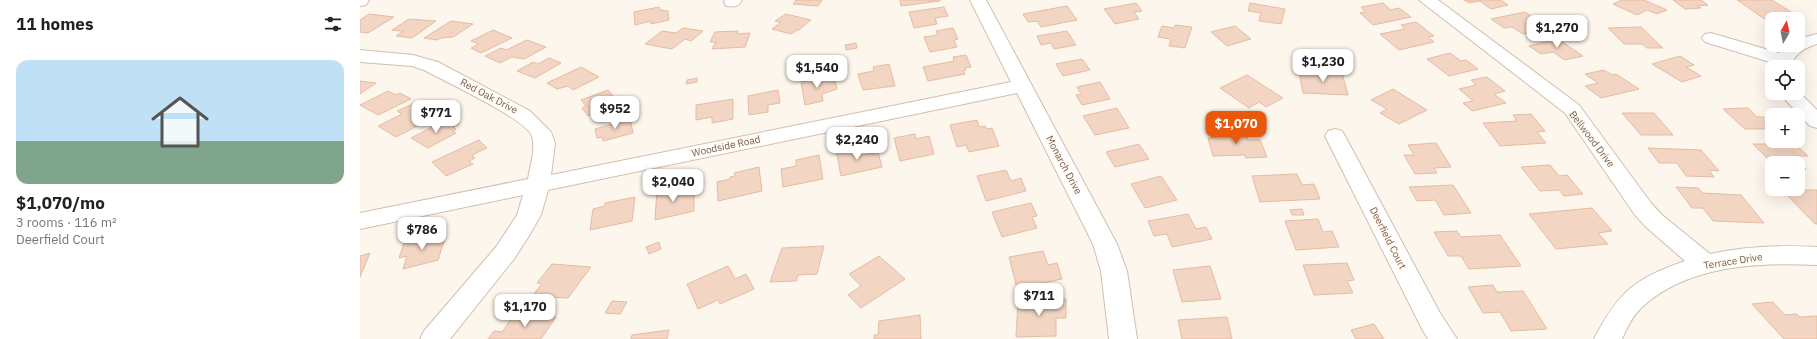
<!DOCTYPE html>
<html lang="en">
<head>
<meta charset="utf-8">
<style>
	body { margin:0; font-family:"IBM Plex Sans",sans-serif; background:#f6f6f6; color:#222; height:100vh; display:flex; flex-direction:column; font-size:15px; white-space:nowrap }
	* { box-sizing:border-box; margin:0 }
	p { font-size:13px; color:#767676 }
	.icon { flex:none; width:22px; height:22px; fill:none; stroke:currentColor; stroke-width:2; stroke-linecap:round; stroke-linejoin:round }
	.map { position:relative; flex:1; overflow:hidden }
	.drawer { display:flex; flex-direction:column; background:#fff; width:360px }
	.drawer>* { flex:none }
	.needle { width:26px; rotate:9deg }
	.controls { position:absolute; left:1405px; top:12px; display:grid; gap:8px }
	.controls a { display:grid; place-items:center; width:40px; height:40px; border-radius:8px; background:#fff; box-shadow:0 4px 16px #0002; font-size:20px }
	.price { position:absolute; translate:-50% -34px; padding:0 9px; border-radius:8px; background:#fff; color:#222; font-size:13px; line-height:26px; filter:drop-shadow(0 1px 2px #0008) }
	.price::after { content:''; position:absolute; left:50%; top:24px; width:12px; height:9px; margin-left:-6px; background:inherit; clip-path:polygon(0 0,100% 0,50% 100%) }
	.price.current { background:#ea580c; color:#fff }
	ul { padding:0; list-style:none }
	li { display:grid; align-content:center; gap:8px; height:212px; padding:0 16px }
	li span { display:grid; place-items:center; height:124px; border-radius:12px; color:#555 }
	li>.icon { margin-inline-start:auto }
	span .icon { width:72px; height:72px; fill:#fffc; stroke-width:1 }
	li b { font-size:17px }
	h2 { display:flex; justify-content:space-between; align-items:center; height:48px; padding:0 16px; font-size:17px }
	main { display:flex; flex:1; min-height:0 }
	.map>svg:first-child { display:block }
	.building { fill:#f3d5c3; stroke:#e6bba3 }
	.lines { fill:none; stroke-linecap:round; stroke-linejoin:round }
	.minor-casing { stroke:#d1beb0; stroke-width:2 }
	.minor { fill:#fff; fill-rule:evenodd }
	.labels { text-anchor:middle; dominant-baseline:central; stroke-width:3; stroke-linejoin:round; paint-order:stroke }
	.street-label { font-size:10px; fill:#7a5c4d; stroke:#fffaf3 }
</style>
</head>
<body>
<main>
<section class="drawer">
<h2>11 homes<svg class="icon" aria-label="filters" viewBox="0 0 24 24"><path d="M4 7h16M4 17h16"/><circle cx="9" cy="7" r="2"/><circle cx="15" cy="17" r="2"/></svg></h2>
<ul>
<li><span style="background:linear-gradient(#bfe0f5 65%,#7fa58c 0)"><svg class="icon" aria-label="home" viewBox="0 0 24 24"><path d="M3 11l9-7 9 7M6 9v11h12V9"/></svg></span><div><b>$1,070/mo</b><p>3 rooms · 116 m²</p><p>Deerfield Court</p></div></li>
</ul>
</section>
<div class="map">
<svg width="1457" height="339" viewBox="0 0 1457 339">
	<rect width="100%" height="100%" fill="#fdf6ec"/>
	<!-- building -->
	<g class="building">
		<polygon points="436,0 462,0 458,6 433,4"/>
		<polygon points="540,0 580,0 580,1 541,6"/>
		<polygon points="1104,0 1141,0 1148,5 1131,9 1120,1 1109,3"/>
		<polygon points="1262,0 1284,0 1307,10 1297,14 1287,10 1277,15 1253,4"/>
		<polygon points="1313,0 1341,0 1348,5 1337,6 1341,8 1325,9"/>
		<polygon points="1377,0 1412,0 1431,12 1419,13 1428,19 1406,20"/>
		<polygon points="776,3 782,11 774,12 779,19 755,24 744,9"/>
		<polygon points="890,3 925,9 921,24 899,21 901,13 888,11"/>
		<polygon points="1023,3 1031,10 1039,8 1051,17 1013,25 1000,13 1005,12 1001,7"/>
		<polygon points="707,6 717,20 681,27 677,21 668,22 663,14"/>
		<polygon points="299,7 300,10 308,11 309,20 291,24 291,21 275,25 274,12"/>
		<polygon points="584,7 588,16 575,18 577,24 554,28 549,12"/>
		<polygon points="1165,12 1183,24 1177,25 1183,29 1163,34 1152,27 1144,28 1131,19"/>
		<polygon points="9,14 34,17 8,33 0,32 0,20"/>
		<polygon points="426,14 451,20 439,30 437,30 431,34 412,29 421,22 415,21"/>
		<polygon points="49,19 76,21 52,38 36,36 43,31 32,30"/>
		<polygon points="91,21 113,24 93,37 81,38 77,40 64,38"/>
		<polygon points="1056,22 1074,36 1068,37 1074,42 1039,50 1020,34 1045,29 1041,25"/>
		<polygon points="815,25 832,27 825,48 809,46 811,39 798,37 802,26 814,28"/>
		<polygon points="875,26 891,39 867,46 851,32"/>
		<polygon points="1281,27 1303,48 1287,48 1282,44 1264,44 1248,28"/>
		<polygon points="323,28 343,31 331,41 325,39 312,49 285,44 302,31 316,33"/>
		<polygon points="593,28 598,39 594,40 597,47 570,52 564,37 578,35 576,31"/>
		<polygon points="133,30 152,38 121,53 111,48 119,44 111,41"/>
		<polygon points="378,31 377,34 390,33 385,47 352,49 356,42 350,42 355,32"/>
		<polygon points="707,31 716,45 694,49 691,43 681,45 677,36"/>
		<polygon points="1198,39 1223,56 1205,60 1193,52 1181,54 1169,46"/>
		<polygon points="167,40 186,47 164,59 152,57 140,63 125,56 141,48 146,50"/>
		<polygon points="496,43 497,48 486,50 485,45"/>
		<polygon points="1090,53 1101,61 1106,60 1118,69 1089,76 1067,59"/>
		<polygon points="606,55 611,67 605,68 606,70 603,71 605,74 568,81 563,67 594,61 593,57"/>
		<polygon points="1320,56 1334,65 1326,67 1341,76 1322,82 1292,64"/>
		<polygon points="189,58 201,63 175,78 157,71 173,62 178,64"/>
		<polygon points="722,59 730,70 703,76 696,64"/>
		<polygon points="529,64 535,86 503,90 498,74 514,71 513,67"/>
		<polygon points="221,67 239,77 213,90 208,86 197,89 187,83"/>
		<polygon points="1244,70 1252,75 1256,74 1279,89 1241,98 1225,86 1238,83 1225,74"/>
		<polygon points="939,71 982,73 988,95 943,93"/>
		<polygon points="887,75 923,98 906,107 899,102 889,108 860,88"/>
		<polygon points="474,76 477,89 462,94 463,101 445,105 441,82"/>
		<polygon points="1127,77 1145,91 1134,94 1146,103 1112,111 1103,103 1113,101 1099,89 1116,85 1111,80"/>
		<polygon points="337,78 337,82 326,84 327,80"/>
		<polygon points="0,81 16,83 0,94"/>
		<polygon points="740,82 750,99 722,105 716,95 721,94 717,87"/>
		<polygon points="1033,89 1067,110 1039,124 1020,113 1027,109 1011,100"/>
		<polygon points="248,90 260,104 228,116 222,108 226,106 221,100"/>
		<polygon points="418,90 420,103 408,105 408,112 389,115 388,96"/>
		<polygon points="28,91 36,95 40,93 51,99 18,115 0,105"/>
		<polygon points="373,99 373,119 352,123 352,117 336,120 336,105"/>
		<polygon points="58,102 76,112 58,121 63,123 36,137 18,126 42,114 37,111"/>
		<polygon points="757,108 769,128 735,135 723,116"/>
		<polygon points="1388,108 1397,117 1409,117 1412,120 1412,129 1385,129 1363,109"/>
		<polygon points="1262,113 1294,113 1313,135 1281,135"/>
		<polygon points="1171,114 1185,131 1177,132 1186,143 1140,146 1123,123 1157,121 1153,115"/>
		<polygon points="88,119 99,124 93,127 96,129 93,131 96,133 68,148 51,138"/>
		<polygon points="270,119 273,133 243,141 242,137 237,138 235,129"/>
		<polygon points="617,120 619,127 625,126 627,129 632,128 639,146 609,152 606,145 597,147 590,125"/>
		<polygon points="884,129 888,140 900,140 907,157 886,158 885,155 853,156 848,138 856,137 854,131"/>
		<polygon points="555,134 556,139 569,136 574,154 540,161 534,138"/>
		<polygon points="119,140 127,148 112,155 115,158 109,161 113,164 86,176 72,162"/>
		<polygon points="1076,143 1091,167 1074,168 1077,173 1055,174 1044,155 1054,155 1048,145"/>
		<polygon points="779,144 789,159 755,167 746,152"/>
		<polygon points="1393,144 1435,144 1448,156 1432,156 1446,169 1438,169 1438,163 1412,163"/>
		<polygon points="497,146 499,156 518,152 522,167 481,176 476,150"/>
		<polygon points="1288,148 1341,150 1359,171 1349,170 1354,177 1326,176 1317,163 1299,163"/>
		<polygon points="459,155 463,179 423,187 421,169 436,166 436,160"/>
		<polygon points="1190,165 1199,176 1207,175 1223,194 1204,196 1199,190 1180,191 1161,167"/>
		<polygon points="399,167 402,191 358,201 357,182 370,179 370,177 375,176 374,173"/>
		<polygon points="646,170 651,181 661,178 666,191 626,201 617,176"/>
		<polygon points="937,174 942,185 954,184 960,199 900,202 892,176"/>
		<polygon points="801,176 817,200 785,208 771,184"/>
		<polygon points="318,185 318,194 326,192 326,195 334,193 334,211 295,220 297,189"/>
		<polygon points="1093,185 1111,213 1084,215 1075,200 1057,201 1049,187"/>
		<polygon points="1316,187 1338,188 1343,193 1381,195 1404,223 1353,221 1343,208 1332,208"/>
		<polygon points="1422,190 1457,190 1457,224 1455,224"/>
		<polygon points="275,197 272,221 230,230 233,209 245,206 245,203"/>
		<polygon points="671,203 677,216 672,217 677,228 642,237 632,212"/>
		<polygon points="1232,208 1252,231 1238,233 1248,244 1196,249 1169,214"/>
		<polygon points="942,209 944,215 932,215 930,210"/>
		<polygon points="828,214 836,229 846,227 852,239 812,247 807,234 794,236 788,221"/>
		<polygon points="958,219 963,232 972,231 979,247 936,250 925,221"/>
		<polygon points="1097,231 1101,237 1140,235 1161,266 1109,269 1101,256 1088,256 1074,232"/>
		<polygon points="75,236 73,240 85,238 78,260 43,269 47,256 39,258 44,243"/>
		<polygon points="299,242 301,249 289,254 286,247"/>
		<polygon points="464,246 457,274 438,275 436,281 410,282 422,248"/>
		<polygon points="683,251 688,265 697,263 702,279 657,288 649,257"/>
		<polygon points="10,253 0,277 0,256"/>
		<polygon points="519,256 545,279 501,308 488,295 501,286 489,274"/>
		<polygon points="987,263 994,280 987,281 993,293 954,295 943,265"/>
		<polygon points="192,264 231,267 208,298 172,296 182,284 177,283"/>
		<polygon points="368,266 375,279 386,274 394,289 360,304 358,300 338,309 327,284"/>
		<polygon points="850,266 861,299 822,302 813,270"/>
		<polygon points="1133,285 1137,292 1163,291 1187,329 1151,331 1140,312 1123,313 1108,287"/>
		<polygon points="706,299 706,318 696,318 696,336 656,337 658,300"/>
		<polygon points="252,301 267,302 260,314 245,313"/>
		<polygon points="1413,302 1425,315 1437,314 1440,317 1457,316 1457,339 1424,339 1392,304"/>
		<polygon points="154,315 196,317 181,339 128,339 134,331 142,332"/>
		<polygon points="560,315 561,339 514,339 514,335 518,335 519,321"/>
		<polygon points="867,317 872,339 822,339 818,320"/>
		<polygon points="1014,324 1024,339 996,339 991,330"/>
		<polygon points="309,330 307,339 271,339 272,335"/>
	</g>
	<g class="lines">
		<defs>
			<g id="minor">
				<polygon points="0,0 9,0 6,5 0,6"/>
				<path d="M365,0H382C378,7 374,7 366,6L364,2Z"/>
				<path d="M610,0H626L757,244L767,271L777,339H749L741,271L733,244L657,93L188,190L181,215L167,239L154,259L90,339H60L64,331L136,247L157,215L163,195L0,229V213L168,179C170,166 176,149 172,136C166,119 84,81 64,70L52,66L0,62V50L53,55L78,62L170,111L191,132L195,143L191,175L651,82Z"/>
				<path d="M1059,0H1078L1219,105L1291,203L1302,215L1350,254C1385,246 1421,245 1457,247V265C1398,262 1327,265 1281,308C1272,317 1267,328 1262,339H1234C1259,291 1274,279 1325,261L1286,227L1275,215L1205,113Z"/>
				<path d="M1351,33L1419,53L1426,45H1438V39L1457,34V44C1445,48 1434,53 1431,67H1413V63L1345,42L1342,38L1345,34Z"/>
				<polygon points="1438,91 1457,110 1457,128 1450,126 1419,93 1438,93"/>
				<polygon points="975,129 982,131 985,136 1080,313 1097,339 1068,339 1062,329 965,136 968,131"/>
			</g>
		</defs>
		<!-- minor casing -->
		<use href="#minor" class="minor-casing"/>
		<!-- minor -->
		<use href="#minor" class="minor"/>
	</g>
	<g class="labels">
		<!-- street labels -->
		<g class="street-label">
			<text transform="translate(129 96) rotate(28)">Red Oak Drive</text>
			<text transform="translate(1232 139) rotate(53)">Bellwood Drive</text>
			<text transform="translate(366 146) rotate(-12)">Woodside Road</text>
			<text transform="translate(704 165) rotate(62)">Monarch Drive</text>
			<text transform="translate(1028 238) rotate(63)">Deerfield Court</text>
			<text transform="translate(1373 261) rotate(-9)">Terrace Drive</text>
		</g>
	</g>
</svg>
<div class="controls">
<a><svg class="needle" viewBox="-14 -14 28 28"><path d="M0-13l5 13h-10z" fill="#e53935"/><path d="M0 13l5-13h-10z" fill="#767676"/></svg></a>
<a><svg class="icon" aria-label="locate" viewBox="0 0 24 24"><circle cx="12" cy="12" r="6"/><path d="M12 2v4M12 18v4M2 12h4M18 12h4"/></svg></a>
<a>+</a>
<a>−</a>
</div>
<b class="price" style="left:1197px;top:49px">$1,270</b>
<b class="price" style="left:963px;top:83px">$1,230</b>
<b class="price" style="left:457px;top:89px">$1,540</b>
<b class="price" style="left:255px;top:130px">$952</b>
<b class="price" style="left:76px;top:134px">$771</b>
<b class="price current" style="left:876px;top:145px">$1,070</b>
<b class="price" style="left:497px;top:161px">$2,240</b>
<b class="price" style="left:313px;top:203px">$2,040</b>
<b class="price" style="left:62px;top:251px">$786</b>
<b class="price" style="left:679px;top:317px">$711</b>
<b class="price" style="left:165px;top:328px">$1,170</b>
</div>
</main>
</body>
</html>
